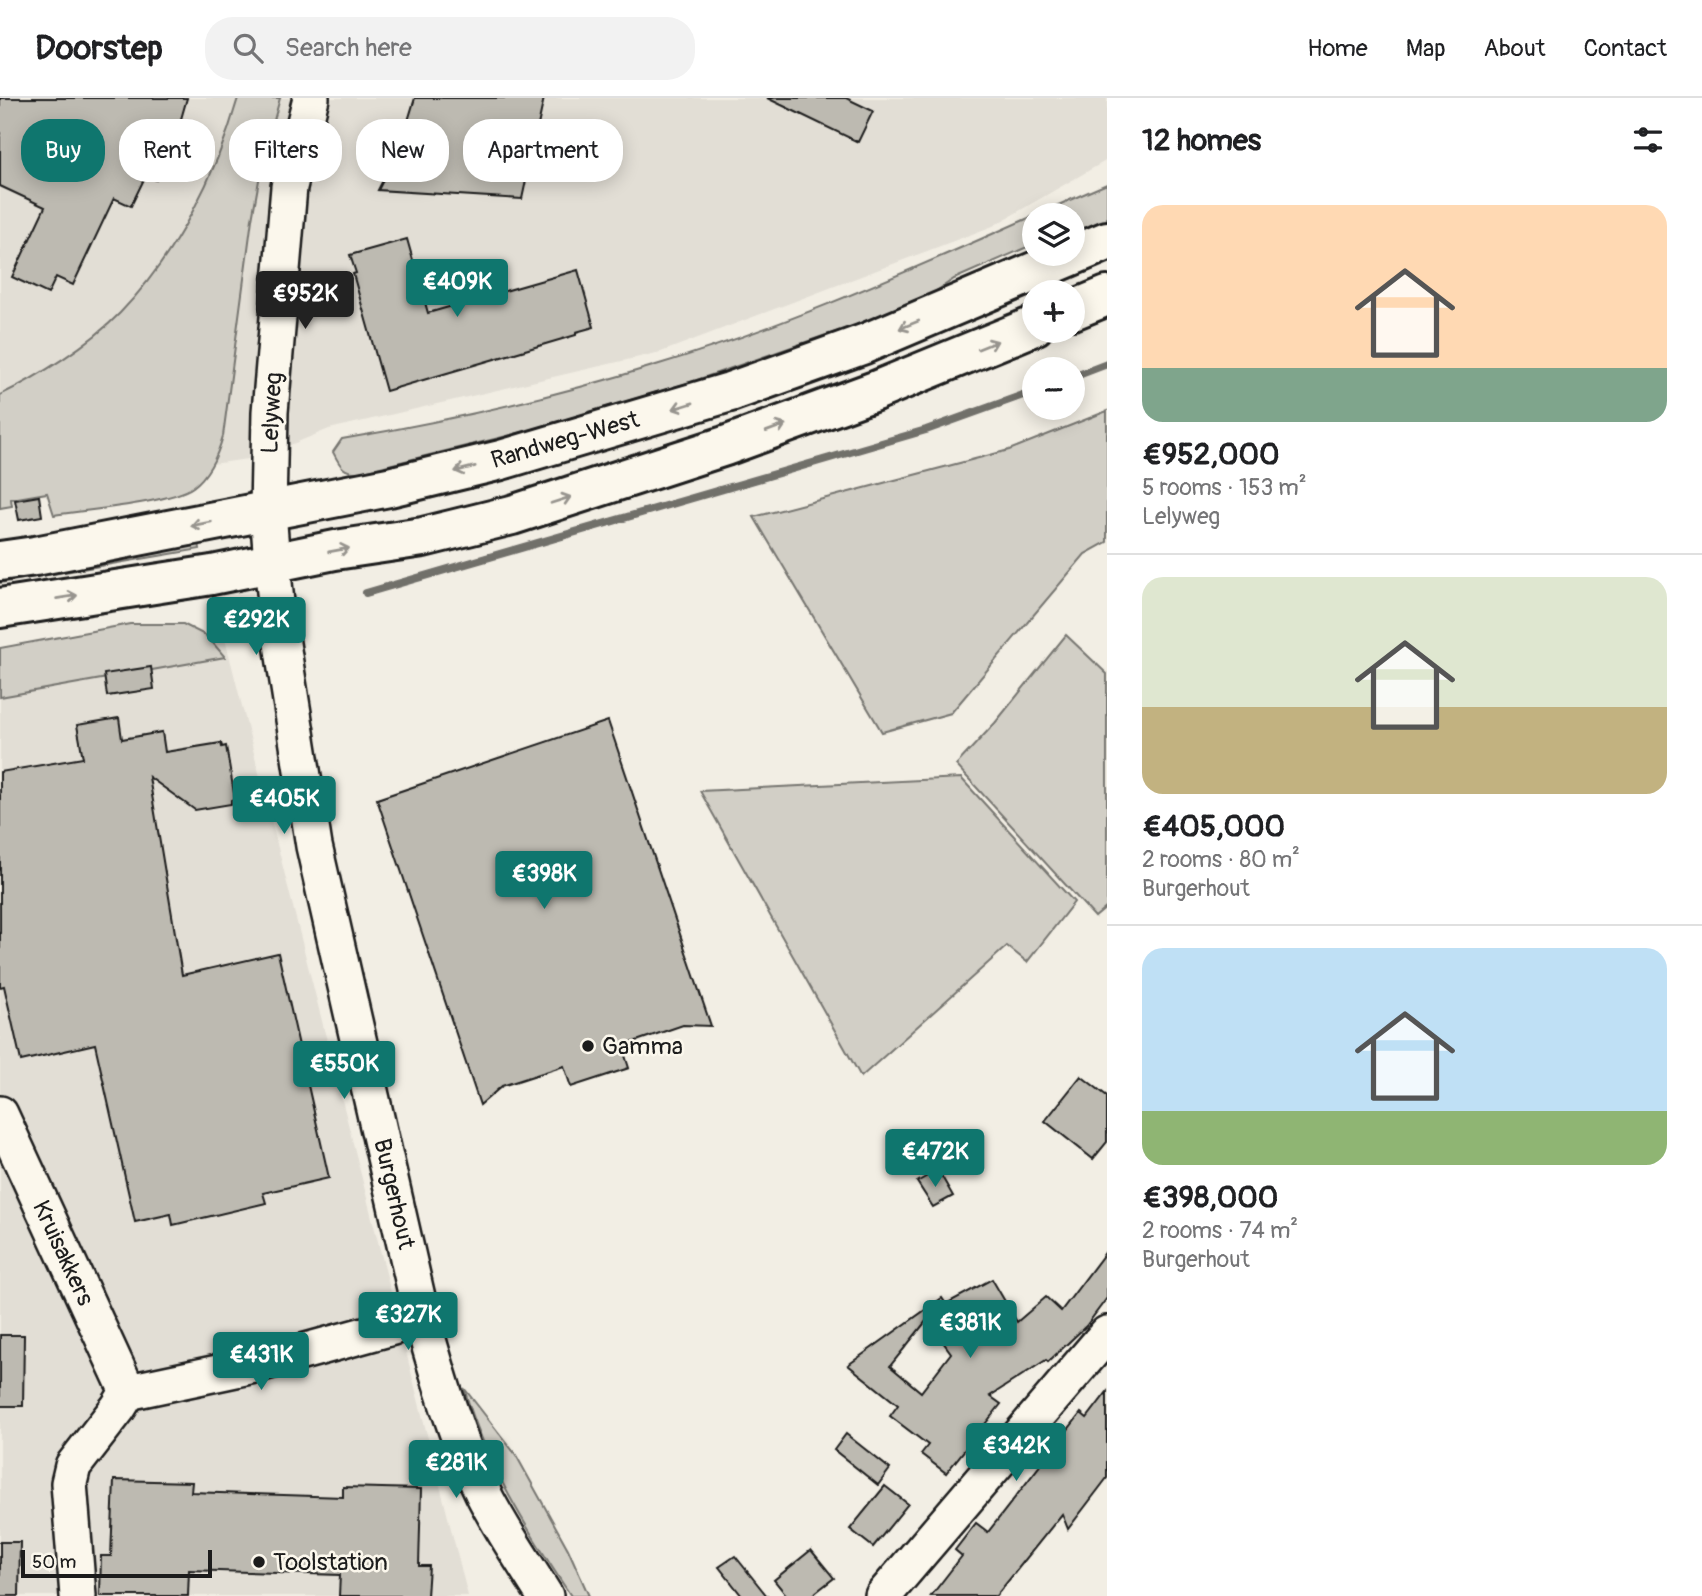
<!DOCTYPE html>
<html lang="en">
<head>
<meta charset="utf-8">
<style>
	body { margin:0; font-family:Pangolin,sans-serif; background:#f2f2f2; color:#202124; height:100vh; display:flex; flex-direction:column; font-size:26px; white-space:nowrap }
	* { box-sizing:border-box; margin:0 }
	p { font-size:23px; color:#757577 }
	.icon { flex:none; width:38px; height:38px; fill:none; stroke:currentColor; stroke-width:2; stroke-linecap:round; stroke-linejoin:round }
	.map { position:relative; flex:1; overflow:hidden }
	.details { display:flex; flex-direction:column; background:#fff; width:595px }
	.details>* { flex:none }
	.guide { position:absolute; left:21px; top:21px; width:665px; height:63px; display:flex; gap:14px }
	.controls { position:absolute; left:1022px; top:105px; display:grid; gap:14px }
	.controls a { display:grid; place-items:center; width:63px; height:63px; border-radius:50%; background:#fff; box-shadow:0 4px 18px #0003; font-size:35px }
	.scale { position:absolute; left:21px; bottom:18px; width:191px; box-sizing:border-box; padding-left:7px; border:4px solid #1c1c1c; border-top:0; font-size:19px; line-height:24px; white-space:nowrap; color:#1c1c1c; -webkit-text-stroke:5px #fbf7ec; paint-order:stroke }
	.price { position:absolute; translate:-50% -60px; padding:0 16px; border-radius:7px; background:#0f766e; color:#fff; font-size:23px; line-height:46px; filter:drop-shadow(0 2px 4px #0008) }
	.price::after { content:''; position:absolute; left:50%; top:42px; width:21px; height:16px; margin-left:-10px; background:inherit; clip-path:polygon(0 0,100% 0,50% 100%) }
	.price.current { background:#222; color:#fff }
	ul { padding:0; list-style:none }
	li { display:grid; align-content:center; gap:14px; height:371px; padding:0 35px }
	li+li { border-top:2px solid #e0e0e0 }
	li span { display:grid; place-items:center; height:217px; border-radius:21px; color:#555 }
	li>.icon { margin-inline-start:auto }
	span .icon { width:126px; height:126px; fill:#fffc; stroke-width:1 }
	li b { font-size:30px }
	h2 { display:flex; justify-content:space-between; align-items:center; height:84px; padding:0 35px; font-size:30px }
	.pill { padding:0 24px; border-radius:28px; background:#fff; box-shadow:0 4px 18px #0003; font-size:24px; line-height:63px }
	.pill.current { background:#0f766e; color:#fff }
	header { display:flex; align-items:center; gap:42px; box-sizing:border-box; height:98px; padding:0 35px; background:#fff; border-bottom:2px solid #e0e0e0 }
	header strong { font-size:33px }
	nav { display:flex; gap:38px; margin-inline-start:auto; font-size:24px }
	.search { width:490px; height:63px; background:#f2f2f2; display:flex; align-items:center; gap:18px; box-sizing:border-box; padding:0 24px; border-radius:28px; color:#757577; font-size:26px }
	main { display:flex; flex:1; min-height:0 }
	.map>svg:first-child { display:block }
	.built { fill:#e2ded5 }
	.green { fill:#d2cfc6; stroke:#777671; stroke-width:2 }
	.lines { fill:none; stroke-linecap:round; stroke-linejoin:round }
	.stream { stroke:#716f6b; stroke-width:8 }
	.building { fill:#bdbab1; stroke:#1c1c1c; stroke-width:2; fill-rule:evenodd }
	.minor-casing { stroke:#1c1c1c; stroke-width:40 }
	.major-casing { stroke:#1c1c1c; stroke-width:44 }
	.minor { stroke:#fbf7ec; stroke-width:35 }
	.major { stroke:#fbf7ec; stroke-width:38 }
	.oneway { stroke:#97948e }
	.poi-dot { fill:#1c1c1c; stroke:#fbf7ec; stroke-width:2.5 }
	.labels { text-anchor:middle; dominant-baseline:central; stroke-width:5; stroke-linejoin:round; paint-order:stroke }
	.street-label { font-size:24px; fill:#1c1c1c; stroke:#fbf7ec }
	.poi-label { font-size:24px; fill:#1c1c1c; stroke:#fbf7ec; text-anchor:start }
</style>
</head>
<body>
<header>
<strong>Doorstep</strong>
<div class="search"><svg class="icon" aria-label="search" viewBox="0 0 24 24"><circle cx="10" cy="10" r="6"/><path d="M15 15l6 6"/></svg>Search here</div>
<nav><a>Home</a><a>Map</a><a>About</a><a>Contact</a></nav>
</header>
<main>
<div class="map">
<svg width="1107" height="1498" viewBox="0 0 1107 1498">
	<rect width="100%" height="100%" fill="#f2eee4"/>
	<filter id="ink" filterUnits="userSpaceOnUse"><feTurbulence type="fractalNoise" baseFrequency=".0143" numOctaves="2"/><feDisplacementMap in="SourceGraphic" scale="14" xChannelSelector="R" yChannelSelector="G"/><feConvolveMatrix kernelMatrix="1 2 1 2 8 2 1 2 1" color-interpolation-filters="sRGB"/></filter>
	<g filter="url(#ink)">
		<!-- built -->
		<g class="built">
			<polygon points="0,0 1107,0 1107,62 993,128 661,254 329,331 261,359 0,397"/>
			<polygon points="225,541 468,1498 0,1498 0,579"/>
		</g>
		<!-- green -->
		<g class="green">
			<path d="M238,0H280L261,71L252,121L223,338C218,356 209,377 193,389C171,405 85,412 54,417L47,395L11,401L12,408L0,410V297C38,279 90,246 120,215C176,157 216,78 238,0Z"/>
			<path d="M1107,86V128L1073,138V117H1034V146L954,181L907,213L826,237L691,284L527,333L360,374C343,375 340,368 333,354L342,341C448,323 553,299 656,267C811,221 959,149 1107,86Z"/>
			<polygon points="1107,313 1107,444 1085,456 951,615 882,634 754,419 1009,352"/>
			<polygon points="199,443 200,451 0,485 0,476"/>
			<polygon points="130,526 183,526 207,538 225,559 0,599 0,550"/>
			<polygon points="1066,537 1107,576 1107,809 1095,819 956,667 995,625"/>
			<polygon points="961,680 1074,804 1027,864 1007,848 861,979 700,693"/>
			<path d="M464,1290L516,1357L568,1451L589,1498H571C527,1432 486,1366 464,1290Z"/>
		</g>
		<g class="lines">
			<!-- stream -->
			<g class="stream">
				<polyline points="1073,279 1107,266"/>
				<polyline points="366,495 926,332 1034,293"/>
			</g>
		</g>
		<!-- building -->
		<g class="building">
			<polygon points="0,0 187,0 177,35 160,35 172,47 156,82 146,77 131,108 114,100 73,187 56,179 48,196 12,179 45,109 0,88"/>
			<polygon points="415,0 544,0 522,101 378,92 400,49"/>
			<polygon points="767,0 846,0 873,13 858,44"/>
			<polygon points="407,141 428,215 578,172 594,229 576,234 576,237 386,293 353,176 356,175 350,157"/>
			<polygon points="39,398 42,418 19,422 15,402"/>
			<polygon points="151,569 154,591 107,598 104,576"/>
			<polygon points="119,620 122,641 162,634 165,654 221,645 222,649 226,648 235,701 231,702 231,706 195,712 149,679 182,877 278,855 329,1080 263,1095 266,1105 173,1127 171,1116 135,1124 95,946 21,963 4,888 0,889 0,674 83,660 77,627"/>
			<polygon points="608,623 711,928 683,927 622,948 629,970 571,989 564,968 502,988 480,1007 377,701"/>
			<polygon points="1081,978 1107,998 1107,1044 1093,1061 1045,1023"/>
			<polygon points="938,1072 953,1098 933,1109 917,1084"/>
			<path d="M1107,1152V1200L1086,1228L1048,1264L1046,1262L990,1298L1001,1306L946,1375L921,1356L928,1347L890,1318L898,1307L848,1267L942,1200L946,1206L992,1181L1017,1224L1046,1199L1061,1213ZM927,1222L951,1255L921,1294L890,1268Z"/>
			<polygon points="0,1237 24,1237 23,1308 0,1308"/>
			<polygon points="1107,1294 1107,1380 1068,1431 1062,1416 996,1498 931,1498 962,1458 955,1452 976,1425 988,1434 1081,1315 1087,1320"/>
			<polygon points="846,1336 890,1371 878,1387 834,1352"/>
			<polygon points="114,1382 192,1384 191,1394 343,1399 343,1389 421,1391 419,1468 429,1468 427,1498 339,1498 340,1477 189,1472 188,1498 100,1498 101,1458 111,1458"/>
			<polygon points="885,1388 908,1406 873,1449 850,1431"/>
			<polygon points="0,1444 20,1444 19,1498 0,1498"/>
			<polygon points="811,1452 834,1480 811,1498 787,1498 774,1482"/>
			<polygon points="735,1458 767,1498 742,1498 719,1469"/>
		</g>
		<g class="lines">
			<defs>
				<g id="minor">
					<path d="M311,0L289,89L270,314L268,413L272,465L277,514L314,748L422,1221C439,1281 456,1340 483,1395C501,1431 524,1464 545,1498"/>
					<polyline points="0,1016 128,1294 118,1310 73,1368 69,1385 78,1498"/>
					<polyline points="128,1294 255,1267 422,1221"/>
					<polyline points="883,1498 1107,1236"/>
				</g>
				<g id="major">
					<polyline points="1073,212 1107,198"/>
					<polyline points="0,463 35,458 389,389 501,362 730,294 864,246 1107,143"/>
					<polyline points="0,510 212,477 335,452 423,439 512,417 725,348 875,293 1034,228"/>
				</g>
			</defs>
			<!-- minor casing -->
			<use href="#minor" class="minor-casing"/>
			<!-- major casing -->
			<use href="#major" class="major-casing"/>
			<!-- minor -->
			<use href="#minor" class="minor"/>
			<!-- major -->
			<use href="#major" class="major"/>
		</g>
		<!-- one-way arrows -->
		<defs><path id="oneway-shaft" d="M-6 0H5M1.5-3L5.5 0L1.5 3" fill="none" stroke-width="1.6" stroke-linecap="round" stroke-linejoin="round" transform="scale(1.75)"/></defs>
		<g class="oneway">
			<use href="#oneway-shaft" transform="translate(909 227) rotate(158)"/>
			<use href="#oneway-shaft" transform="translate(988 247) rotate(-22)"/>
			<use href="#oneway-shaft" transform="translate(683 308) rotate(163)"/>
			<use href="#oneway-shaft" transform="translate(776 330) rotate(-20)"/>
			<use href="#oneway-shaft" transform="translate(465 371) rotate(166)"/>
			<use href="#oneway-shaft" transform="translate(561 402) rotate(-18)"/>
			<use href="#oneway-shaft" transform="translate(201 426) rotate(169)"/>
			<use href="#oneway-shaft" transform="translate(339 452) rotate(-10)"/>
			<use href="#oneway-shaft" transform="translate(67 499) rotate(-9)"/>
		</g>
	</g>
	<!-- markers -->
	<g class="poi-dot">
		<circle cx="588" cy="948" r="7"/>
		<circle cx="259" cy="1464" r="7"/>
	</g>
	<g class="labels">
		<!-- street labels -->
		<g class="street-label">
			<text transform="translate(272 315) rotate(-87)">Lelyweg</text>
			<text transform="translate(565 342) rotate(-16)">Randweg-West</text>
			<text transform="translate(394 1096) rotate(77)">Burgerhout</text>
			<text transform="translate(63 1155) rotate(65)">Kruisakkers</text>
		</g>
		<!-- poi labels -->
		<g class="poi-label">
			<text x="602" y="948">Gamma</text>
			<text x="273" y="1464">Toolstation</text>
		</g>
	</g>
</svg>
<div class="controls">
<a><svg class="icon" aria-label="layers" viewBox="0 0 24 24"><path d="M12 4l9 5-9 5-9-5zM3 14l9 5 9-5"/></svg></a>
<a>+</a>
<a>−</a>
</div>
<div class="scale">50 m</div>
<b class="price" style="left:457px;top:221px">€409K</b>
<b class="price current" style="left:305px;top:233px">€952K</b>
<b class="price" style="left:256px;top:559px">€292K</b>
<b class="price" style="left:284px;top:738px">€405K</b>
<b class="price" style="left:544px;top:813px">€398K</b>
<b class="price" style="left:344px;top:1003px">€550K</b>
<b class="price" style="left:935px;top:1091px">€472K</b>
<b class="price" style="left:408px;top:1254px">€327K</b>
<b class="price" style="left:970px;top:1262px">€381K</b>
<b class="price" style="left:261px;top:1294px">€431K</b>
<b class="price" style="left:1016px;top:1385px">€342K</b>
<b class="price" style="left:456px;top:1402px">€281K</b>
<div class="guide">
<a class="pill current">Buy</a>
<a class="pill">Rent</a>
<a class="pill">Filters</a>
<a class="pill">New</a>
<a class="pill">Apartment</a>
</div>
</div>
<section class="details">
<h2>12 homes<svg class="icon" aria-label="filters" viewBox="0 0 24 24"><path d="M4 7h16M4 17h16"/><circle cx="9" cy="7" r="2"/><circle cx="15" cy="17" r="2"/></svg></h2>
<ul>
<li><span style="background:linear-gradient(#ffd9b3 75%,#7fa58c 0)"><svg class="icon" aria-label="home" viewBox="0 0 24 24"><path d="M3 11l9-7 9 7M6 9v11h12V9"/></svg></span><div><b>€952,000</b><p>5 rooms · 153 m²</p><p>Lelyweg</p></div></li>
<li><span style="background:linear-gradient(#dfe7d0 60%,#c2b280 0)"><svg class="icon" aria-label="home" viewBox="0 0 24 24"><path d="M3 11l9-7 9 7M6 9v11h12V9"/></svg></span><div><b>€405,000</b><p>2 rooms · 80 m²</p><p>Burgerhout</p></div></li>
<li><span style="background:linear-gradient(#bfe0f5 75%,#8fb573 0)"><svg class="icon" aria-label="home" viewBox="0 0 24 24"><path d="M3 11l9-7 9 7M6 9v11h12V9"/></svg></span><div><b>€398,000</b><p>2 rooms · 74 m²</p><p>Burgerhout</p></div></li>
</ul>
</section>
</main>
</body>
</html>
